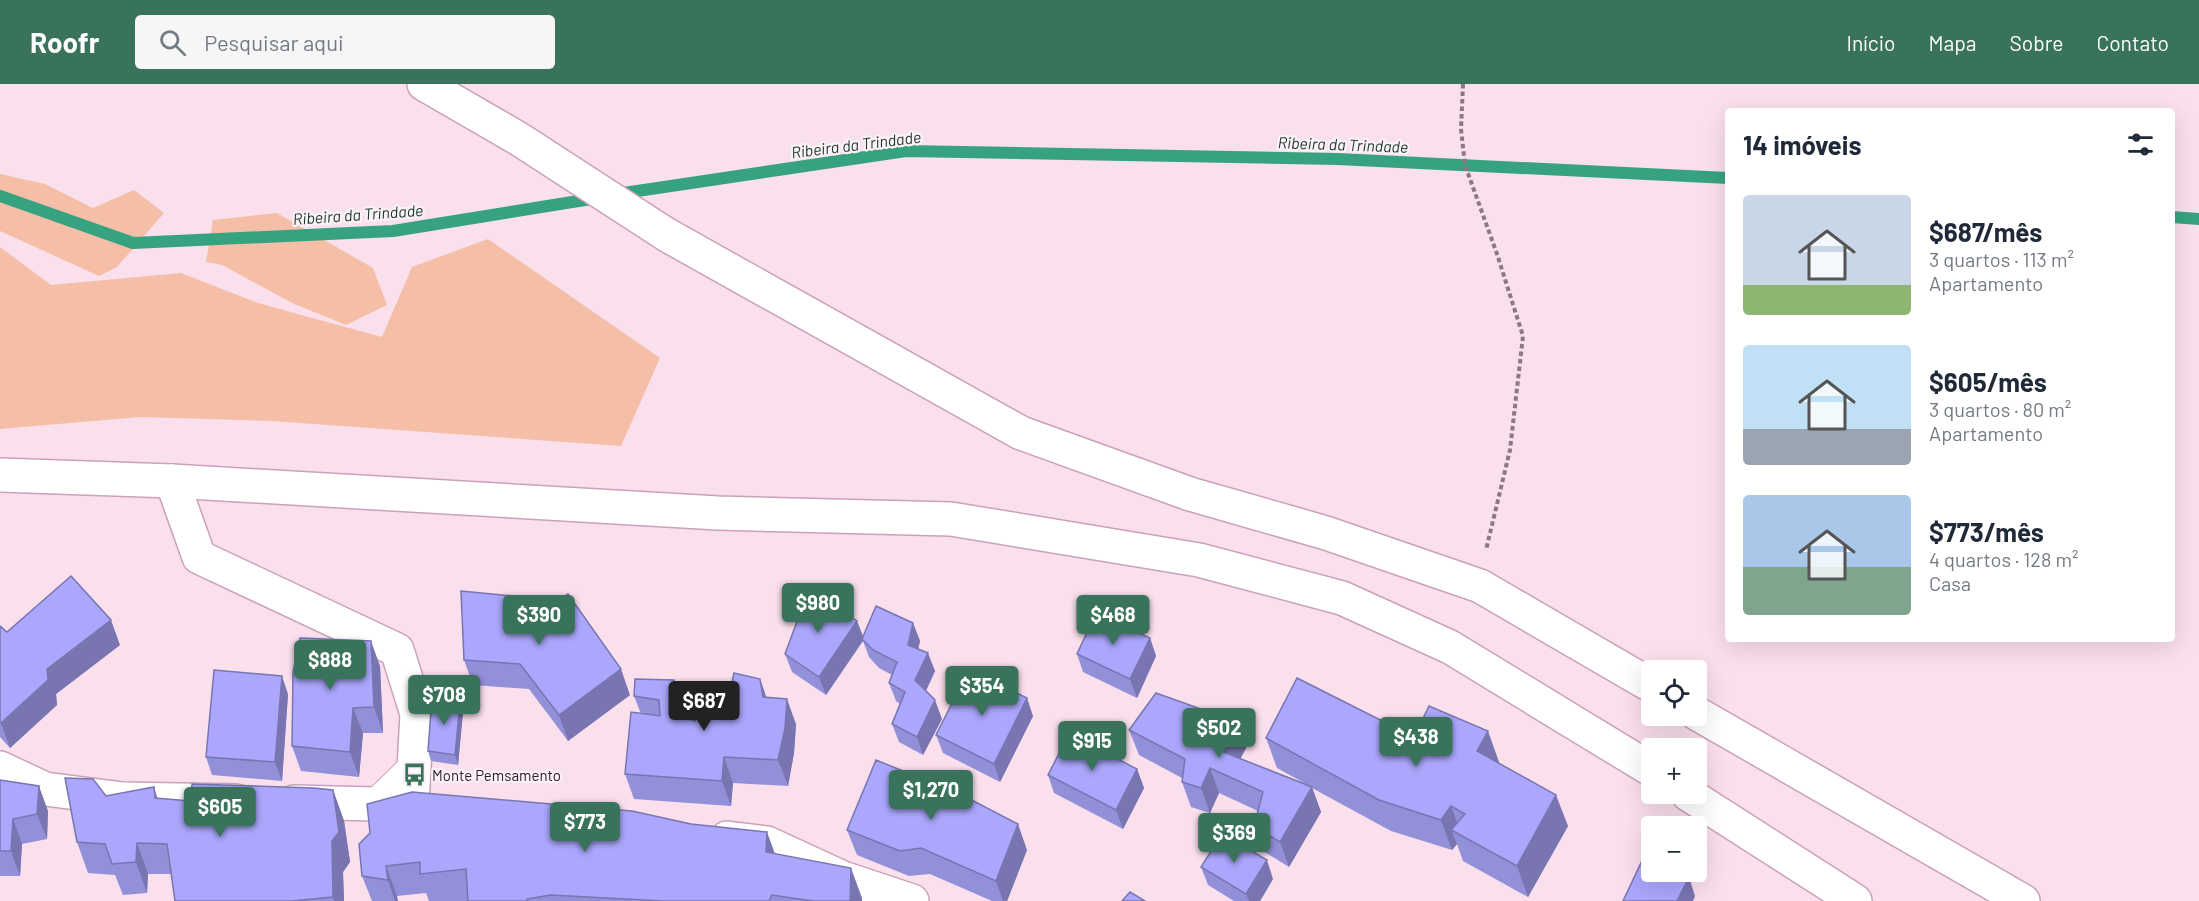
<!DOCTYPE html>
<html lang="pt">
<head>
<meta charset="utf-8">
<style>
	body { margin:0; font-family:Barlow,sans-serif; background:#f6f6f7; color:#1f2937; height:100vh; display:flex; flex-direction:column; font-size:22px; white-space:nowrap }
	* { box-sizing:border-box; margin:0 }
	p { font-size:20px; color:#747a83 }
	.icon { flex:none; width:33px; height:33px; fill:none; stroke:currentColor; stroke-width:2; stroke-linecap:round; stroke-linejoin:round }
	.map { position:relative; flex:1; overflow:hidden }
	.side { position:absolute; left:1725px; top:24px; width:450px; height:534px; display:flex; flex-direction:column; background:#fff; border-radius:6px; box-shadow:0 6px 24px #0002 }
	.side>* { flex:none }
	.tools { position:absolute; left:1641px; top:576px; display:grid; gap:12px }
	.tools a { display:grid; place-items:center; width:66px; height:66px; border-radius:6px; background:#fff; box-shadow:0 6px 24px #0002; font-size:30px }
	.price { position:absolute; translate:-50% -51px; padding:0 14px; border-radius:6px; background:#3a735c; color:#fff; font-size:20px; line-height:39px; filter:drop-shadow(0 2px 3px #0008) }
	.price::after { content:''; position:absolute; left:50%; top:36px; width:18px; height:14px; margin-left:-9px; background:inherit; clip-path:polygon(0 0,100% 0,50% 100%) }
	.price.current { background:#222; color:#fff }
	ul { padding:0; list-style:none }
	li { display:flex; align-items:center; gap:18px; height:150px; padding:0 18px }
	li span { display:grid; place-items:center; flex:none; width:168px; height:120px; border-radius:6px; color:#555 }
	li>.icon { margin-inline-start:auto }
	span .icon { width:72px; height:72px; fill:#fffc; stroke-width:1 }
	li b { font-size:26px }
	h2 { display:flex; justify-content:space-between; align-items:center; height:72px; padding:0 18px; font-size:26px }
	header { display:flex; align-items:center; gap:36px; box-sizing:border-box; height:84px; padding:0 30px; background:#3a735c; color:#fff }
	header strong { font-size:28px }
	nav { display:flex; gap:33px; margin-inline-start:auto; font-size:21px }
	.search { width:420px; height:54px; background:#f6f6f7; display:flex; align-items:center; gap:15px; box-sizing:border-box; padding:0 21px; border-radius:6px; color:#747a83; font-size:22px }
	.map>svg:first-child { display:block }
	.green { fill:#f5bfa7 }
	.lines { fill:none; stroke-linecap:round; stroke-linejoin:round }
	.stream { stroke:#37a27f; stroke-width:12 }
	.service-casing { stroke:#cba1b8; stroke-width:22 }
	.minor-casing { stroke:#cba1b8; stroke-width:36 }
	.tertiary-casing { stroke:#cba1b8; stroke-width:36 }
	.path { stroke:#8c7782; stroke-width:4; stroke-dasharray:4.5 3; stroke-linecap:butt }
	.service { stroke:#fff; stroke-width:20 }
	.minor { stroke:#fff; stroke-width:33 }
	.tertiary { stroke:#fff; stroke-width:33 }
	.wall { fill:#9390da }
	.shaded-wall { fill:#7875b1 }
	.building { fill:#aba7fd; stroke:#7875b1; stroke-width:1.5 }
	.labels { text-anchor:middle; dominant-baseline:central; stroke-width:4.5; stroke-linejoin:round; paint-order:stroke }
	.poi-label { font-size:15px; fill:#302028; stroke:#fbf2f7; text-anchor:start }
	.water-label { font-size:16px; font-style:italic; fill:#1e362c; stroke:#fbf2f7 }
</style>
</head>
<body>
<header>
<strong>Roofr</strong>
<div class="search"><svg class="icon" aria-label="search" viewBox="0 0 24 24"><circle cx="10" cy="10" r="6"/><path d="M15 15l6 6"/></svg>Pesquisar aqui</div>
<nav><a>Início</a><a>Mapa</a><a>Sobre</a><a>Contato</a></nav>
</header>
<div class="map">
<svg width="2199" height="817" viewBox="0 0 2199 817">
	<rect width="100%" height="100%" fill="#fadfed"/>
	<!-- green -->
	<g class="green">
		<polygon points="0,90 45,100 93,124 134,106 164,129 117,183 99,192 0,147"/>
		<polygon points="277,129 373,184 387,221 346,241 292,219 222,181 206,178 213,136"/>
		<polygon points="488,155 660,274 621,362 272,337 140,333 0,345 0,163 51,201 181,189 258,219 382,253 412,183"/>
	</g>
	<g class="lines">
		<!-- stream -->
		<g class="stream">
			<polyline points="617,110 906,67 1338,75 1728,94"/>
			<polyline points="0,112 133,159 393,147 597,114"/>
			<polyline points="2172,133 2199,135"/>
		</g>
		<defs>
			<polyline id="service" points="369,720 415,675"/>
			<g id="minor">
				<polyline points="424,0 519,55 667,151 1021,349 1190,410 1326,449 1480,502 1652,602"/>
				<polyline points="172,397 199,473 397,566 417,630 412,720"/>
				<polyline points="1696,629 2023,817"/>
				<polyline points="0,684 45,705 123,715 236,717"/>
				<polyline points="294,718 413,721"/>
				<polyline points="727,754 767,759 843,794 912,817"/>
			</g>
			<g id="tertiary">
				<polyline points="0,391 172,397 718,429 951,435 1199,476 1342,514 1450,563 1652,686"/>
				<polyline points="1688,710 1855,817"/>
			</g>
		</defs>
		<!-- service casing -->
		<use href="#service" class="service-casing"/>
		<!-- minor casing -->
		<use href="#minor" class="minor-casing"/>
		<!-- tertiary casing -->
		<use href="#tertiary" class="tertiary-casing"/>
		<!-- path -->
		<polyline class="path" points="1463,0 1461,45 1465,81 1497,170 1523,252 1510,366 1486,466"/>
		<!-- service -->
		<use href="#service" class="service"/>
		<!-- minor -->
		<use href="#minor" class="minor"/>
		<!-- tertiary -->
		<use href="#tertiary" class="tertiary"/>
	</g>
	<!-- wall -->
	<g class="wall">
		<polygon points="857,537 863,553 913,539 920,557 918,565 935,587 926,607 942,635 923,671 899,658 892,640 900,620 896,617 889,599 892,591 879,584 869,573 863,557 826,611 792,588 785,570"/>
		<polygon points="522,538 522,540 630,611 568,657 529,605 473,601 464,576"/>
		<polygon points="0,542 7,548 120,561 56,610 57,621 10,664 0,653"/>
		<polygon points="1150,554 1156,572 1137,614 1083,588 1077,570"/>
		<polygon points="380,582 383,649 363,649 359,693 301,687 292,662"/>
		<polygon points="635,595 683,621 682,633 695,637 727,620 760,595 766,613 796,640 794,669 788,702 733,699 731,722 634,715 625,690 641,630 634,612"/>
		<polygon points="288,610 282,697 212,691 206,673"/>
		<polygon points="463,628 458,681 431,677 428,667"/>
		<polygon points="1033,632 1000,698 943,669 936,651"/>
		<polygon points="1237,638 1246,664 1240,675 1306,700 1277,684 1266,654 1414,653 1499,678 1498,679 1568,742 1528,813 1463,777 1457,760 1452,766 1391,747 1312,704 1321,728 1289,783 1263,767 1254,742 1258,727 1219,709 1210,729 1191,723 1182,698 1182,694 1139,671 1129,646"/>
		<polygon points="1137,685 1144,704 1123,745 1054,709 1048,691"/>
		<polygon points="0,696 48,727 47,755 22,760 20,792 0,792"/>
		<polygon points="154,703 158,715 191,717 333,706 344,737 350,778 343,788 344,817 175,817 171,790 148,790 147,809 123,811 115,791 88,789 77,758 106,712"/>
		<polygon points="847,746 1027,766 1007,817 992,817 930,790 909,792 857,771"/>
		<polygon points="370,749 775,769 862,814 862,817 429,817 426,809 397,812 398,817 372,817 362,792"/>
		<polygon points="1201,783 1273,795 1260,817 1234,817 1208,801"/>
	</g>
	<!-- shaded-wall -->
	<g class="shaded-wall">
		<polygon points="513,512 522,538 524,570 515,544"/>
		<polygon points="111,536 120,561 56,610 57,621 10,664 1,639 47,585"/>
		<polygon points="857,537 864,555 826,611 819,593"/>
		<polygon points="913,539 920,557 915,579 908,561"/>
		<polygon points="1150,554 1156,572 1137,614 1130,595"/>
		<polygon points="371,557 380,582 383,649 374,623"/>
		<polygon points="928,569 935,587 922,615 915,596"/>
		<polygon points="621,585 630,611 568,657 559,631"/>
		<polygon points="282,592 288,610 282,697 275,678"/>
		<polygon points="760,595 769,621 763,613"/>
		<polygon points="674,596 683,621 682,656 673,631"/>
		<polygon points="1027,614 1033,632 1000,698 994,680"/>
		<polygon points="787,615 796,640 794,669 788,702 778,676"/>
		<polygon points="935,616 942,635 923,671 917,653"/>
		<polygon points="460,619 463,628 458,681 455,671"/>
		<polygon points="353,624 363,649 359,693 350,668"/>
		<polygon points="1237,638 1246,664 1231,693 1221,667"/>
		<polygon points="1488,647 1499,678 1488,698 1477,667"/>
		<polygon points="724,673 733,699 731,722 722,697"/>
		<polygon points="1210,684 1219,709 1210,729 1201,704"/>
		<polygon points="1137,685 1144,704 1123,745 1116,726"/>
		<polygon points="39,702 48,727 47,755 37,730"/>
		<polygon points="1312,703 1321,728 1289,783 1280,758"/>
		<polygon points="333,706 344,737 350,778 343,788 344,817 334,817 333,813 332,757"/>
		<polygon points="1556,711 1568,742 1528,813 1517,782"/>
		<polygon points="1451,722 1462,752 1451,746 1457,760 1452,766 1441,736"/>
		<polygon points="13,735 22,760 20,792 11,767"/>
		<polygon points="1018,740 1027,766 1007,817 1003,817 996,797"/>
		<polygon points="767,748 778,778 766,768"/>
		<polygon points="137,759 148,790 147,809 136,778"/>
		<polygon points="1267,776 1273,795 1260,817 1249,817 1246,810"/>
		<polygon points="386,782 397,812 398,817 395,817 388,796"/>
		<polygon points="851,784 862,814 862,817 850,817"/>
		<polygon points="1689,793 1695,812 1693,817 1677,817"/>
	</g>
	<!-- building -->
	<g class="building">
		<polygon points="71,492 111,536 47,585 48,596 1,639 0,638 0,542 7,548"/>
		<polygon points="809,505 857,537 819,593 785,570"/>
		<polygon points="461,507 513,512 515,544 568,510 621,585 559,631 520,580 464,576"/>
		<polygon points="876,522 913,539 908,561 928,569 915,596 935,616 917,653 892,640 905,608 889,599 897,578 873,566 862,555"/>
		<polygon points="1096,529 1150,554 1130,595 1077,570"/>
		<polygon points="300,554 371,557 374,623 353,624 350,668 292,662 293,588"/>
		<polygon points="214,586 282,592 275,678 206,673"/>
		<polygon points="969,586 1027,614 994,680 936,651"/>
		<polygon points="734,589 760,595 763,613 787,615 785,644 778,676 724,673 722,697 625,690 631,628 660,632 659,616 634,612 635,595 674,596 673,631 695,637 703,611 727,620"/>
		<polygon points="1297,594 1414,653 1429,622 1488,647 1477,667 1556,711 1517,782 1451,746 1465,730 1451,722 1441,736 1379,716 1266,654"/>
		<polygon points="1156,609 1237,638 1221,667 1312,703 1280,758 1254,742 1263,708 1210,684 1201,704 1182,698 1185,675 1129,646"/>
		<polygon points="432,613 460,619 455,671 428,667"/>
		<polygon points="1069,650 1137,685 1116,726 1048,691"/>
		<polygon points="876,676 962,711 1018,740 996,797 921,764 900,767 847,746"/>
		<polygon points="65,694 93,695 106,712 154,703 155,714 191,717 192,700 314,704 333,706 339,748 332,757 333,813 292,817 175,817 167,760 137,759 136,778 112,780 105,760 77,758"/>
		<polygon points="0,696 39,702 37,730 13,735 11,767 0,767"/>
		<polygon points="412,708 632,727 691,740 767,748 766,768 851,784 850,817 813,817 772,811 769,817 663,817 550,811 527,815 528,817 468,817 466,785 420,790 420,778 386,782 388,796 362,792 359,760 370,749 367,720"/>
		<polygon points="1222,750 1267,776 1246,810 1201,783"/>
		<polygon points="1648,764 1652,767 1652,788 1680,788 1689,793 1677,817 1623,817"/>
		<polygon points="1130,808 1145,817 1122,817"/>
	</g>
	<!-- icons -->
	<defs>
		<symbol id="bus-bare" viewBox="-9 -9 18 18"><path d="M-5-6H5V4H4V6H2V4H-2V6H-4V4H-5ZM-3.5-4V0h7V-4ZM-3.5 1.2v1.5H-2V1.2ZM2 1.2v1.5H3.5V1.2Z" fill="#3a735c" stroke="#fbf2f7" stroke-width="2.5" paint-order="stroke"/></symbol>
	</defs>
	<g fill-rule="evenodd">
		<use href="#bus-bare" x="398" y="674" width="33" height="33"/>
	</g>
	<g class="labels">
		<!-- poi labels -->
		<g class="poi-label">
			<text x="432" y="691">Monte Pemsamento</text>
		</g>
		<!-- water labels -->
		<g class="water-label">
			<text transform="translate(856 60) rotate(-7)">Ribeira da Trindade</text>
			<text transform="translate(1343 60) rotate(2)">Ribeira da Trindade</text>
			<text transform="translate(358 130) rotate(-4)">Ribeira da Trindade</text>
		</g>
	</g>
</svg>
<div class="tools">
<a><svg class="icon" aria-label="locate" viewBox="0 0 24 24"><circle cx="12" cy="12" r="6"/><path d="M12 2v4M12 18v4M2 12h4M18 12h4"/></svg></a>
<a>+</a>
<a>−</a>
</div>
<b class="price" style="left:818px;top:550px">$980</b>
<b class="price" style="left:539px;top:562px">$390</b>
<b class="price" style="left:1113px;top:562px">$468</b>
<b class="price" style="left:330px;top:607px">$888</b>
<b class="price" style="left:982px;top:633px">$354</b>
<b class="price" style="left:444px;top:642px">$708</b>
<b class="price current" style="left:704px;top:648px">$687</b>
<b class="price" style="left:1219px;top:675px">$502</b>
<b class="price" style="left:1416px;top:684px">$438</b>
<b class="price" style="left:1092px;top:688px">$915</b>
<b class="price" style="left:931px;top:737px">$1,270</b>
<b class="price" style="left:220px;top:754px">$605</b>
<b class="price" style="left:585px;top:769px">$773</b>
<b class="price" style="left:1234px;top:780px">$369</b>
<section class="side">
<h2>14 imóveis<svg class="icon" aria-label="filters" viewBox="0 0 24 24"><path d="M4 7h16M4 17h16"/><circle cx="9" cy="7" r="2"/><circle cx="15" cy="17" r="2"/></svg></h2>
<ul>
<li><span style="background:linear-gradient(#c9d6e8 75%,#8fb573 0)"><svg class="icon" aria-label="home" viewBox="0 0 24 24"><path d="M3 11l9-7 9 7M6 9v11h12V9"/></svg></span><div><b>$687/mês</b><p>3 quartos · 113 m²</p><p>Apartamento</p></div></li>
<li><span style="background:linear-gradient(#bfe0f5 70%,#9aa5b1 0)"><svg class="icon" aria-label="home" viewBox="0 0 24 24"><path d="M3 11l9-7 9 7M6 9v11h12V9"/></svg></span><div><b>$605/mês</b><p>3 quartos · 80 m²</p><p>Apartamento</p></div></li>
<li><span style="background:linear-gradient(#a9c7e8 60%,#7fa58c 0)"><svg class="icon" aria-label="home" viewBox="0 0 24 24"><path d="M3 11l9-7 9 7M6 9v11h12V9"/></svg></span><div><b>$773/mês</b><p>4 quartos · 128 m²</p><p>Casa</p></div></li>
</ul>
</section>
</div>
</body>
</html>
